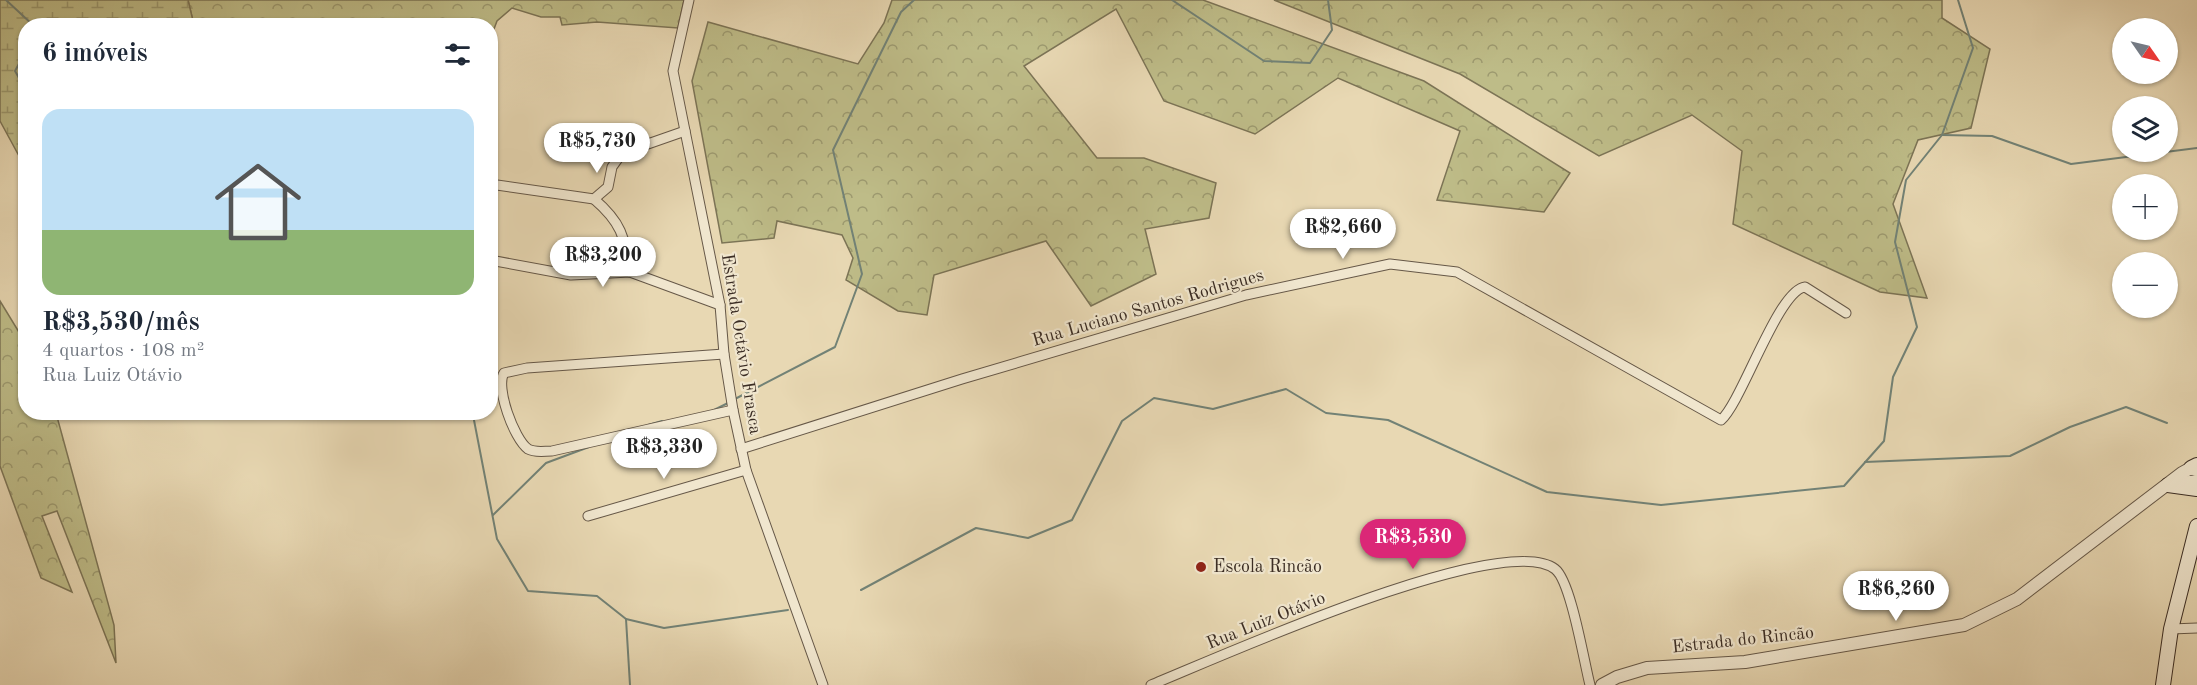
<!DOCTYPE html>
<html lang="pt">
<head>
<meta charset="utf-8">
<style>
	body { margin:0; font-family:"Old Standard TT",serif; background:#f6f6f7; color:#1f2937; height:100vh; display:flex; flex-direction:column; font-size:22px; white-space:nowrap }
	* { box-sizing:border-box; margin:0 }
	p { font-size:20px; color:#747a83 }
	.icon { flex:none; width:33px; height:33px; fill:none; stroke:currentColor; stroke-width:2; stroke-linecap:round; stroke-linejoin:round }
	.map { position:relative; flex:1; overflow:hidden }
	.sheet { position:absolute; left:18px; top:18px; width:480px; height:402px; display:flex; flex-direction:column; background:#fff; border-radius:24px; box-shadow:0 2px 4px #0004 }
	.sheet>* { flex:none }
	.needle { width:39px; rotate:124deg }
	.tools { position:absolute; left:2112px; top:18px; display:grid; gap:12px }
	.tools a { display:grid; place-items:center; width:66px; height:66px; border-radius:50%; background:#fff; box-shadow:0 2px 4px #0004; font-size:30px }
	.price { position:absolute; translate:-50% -51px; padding:0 14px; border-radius:21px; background:#fff; color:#222; font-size:20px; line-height:39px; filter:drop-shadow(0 2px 3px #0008) }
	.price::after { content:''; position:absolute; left:50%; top:36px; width:18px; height:14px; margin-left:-9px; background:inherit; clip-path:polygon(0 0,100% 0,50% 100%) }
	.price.active { background:#db2777; color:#fff }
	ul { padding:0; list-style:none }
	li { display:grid; align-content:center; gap:12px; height:318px; padding:0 24px }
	li span { display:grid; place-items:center; height:186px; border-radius:18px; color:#555 }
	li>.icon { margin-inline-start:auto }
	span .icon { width:108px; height:108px; fill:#fffc; stroke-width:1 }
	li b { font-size:26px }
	h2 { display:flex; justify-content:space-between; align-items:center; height:72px; padding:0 24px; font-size:26px }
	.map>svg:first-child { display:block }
	.forest { fill:url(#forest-crowns); stroke:#7c7456; stroke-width:1.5 }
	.wetland { fill:url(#wetland-marsh); stroke:#7c7456; stroke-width:1.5 }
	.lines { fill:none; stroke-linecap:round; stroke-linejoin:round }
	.stream { stroke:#728276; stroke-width:2 }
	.minor-casing { stroke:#665848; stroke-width:11 }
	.tertiary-casing { stroke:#665848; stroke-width:14 }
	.secondary-casing { stroke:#3b2d24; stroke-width:16 }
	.minor { stroke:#f0e6ce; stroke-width:9 }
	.tertiary { stroke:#f0e6ce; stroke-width:12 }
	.secondary { stroke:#f0e6ce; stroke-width:14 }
	.poi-dot { fill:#8f2418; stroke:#f0e6ce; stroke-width:2 }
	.labels { text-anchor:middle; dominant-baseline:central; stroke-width:4.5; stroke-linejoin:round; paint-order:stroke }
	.street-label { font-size:18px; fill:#3b2d24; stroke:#f0e6ce }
	.poi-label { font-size:18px; fill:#3b2d24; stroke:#f0e6ce; text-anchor:start }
</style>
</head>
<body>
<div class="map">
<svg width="2197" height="685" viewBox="0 0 2197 685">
	<defs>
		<pattern id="forest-crowns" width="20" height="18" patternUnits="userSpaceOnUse" patternTransform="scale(1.5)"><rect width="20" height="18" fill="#bebc88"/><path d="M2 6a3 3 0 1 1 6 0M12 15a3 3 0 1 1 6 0" fill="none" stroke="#9c996f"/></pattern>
		<pattern id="wetland-marsh" width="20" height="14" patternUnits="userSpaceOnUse" patternTransform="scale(1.5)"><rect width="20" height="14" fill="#bebc88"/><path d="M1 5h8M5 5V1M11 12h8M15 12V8" fill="none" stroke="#9c996f"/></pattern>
	</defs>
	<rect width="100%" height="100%" fill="#e8d8b3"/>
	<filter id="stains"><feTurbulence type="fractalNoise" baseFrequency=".00333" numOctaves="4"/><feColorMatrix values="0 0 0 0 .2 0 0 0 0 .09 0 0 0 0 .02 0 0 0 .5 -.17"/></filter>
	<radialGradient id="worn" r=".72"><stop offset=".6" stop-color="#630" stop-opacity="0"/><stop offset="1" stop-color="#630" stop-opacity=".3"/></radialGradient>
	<!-- forest -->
	<g class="forest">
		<polygon points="188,0 684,0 678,28 597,22 562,25 560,17 541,17 512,8 497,21 491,37 490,26 194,25"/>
		<polygon points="892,0 1203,0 1424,81 1570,173 1544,212 1437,200 1460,131 1338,78 1255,134 1164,101 1116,9 1024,66 1097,158 1144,158 1216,183 1209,218 1145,229 1156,274 1091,306 1046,241 934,275 927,315 898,311 846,280 853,258 842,235 777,221 774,238 722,243 692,81 708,22 858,64 884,23"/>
		<polygon points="1274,0 1942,0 1942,18 1990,49 1971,128 1918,140 1893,204 1927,298 1880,292 1733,224 1742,151 1692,115 1599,156 1460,74"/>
		<polygon points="0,301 25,342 26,412 56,413 114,625 116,663 57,511 42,516 72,592 41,578 0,466"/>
	</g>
	<!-- wetland -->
	<polygon class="wetland" points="0,0 188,0 194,25 26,26 25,167 0,121"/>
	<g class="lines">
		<!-- stream -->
		<g class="stream">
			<polyline points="6,0 34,26"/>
			<polyline points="1172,0 1264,61 1310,63 1332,30 1328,0"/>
			<polyline points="26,51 15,71 26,90"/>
			<polyline points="1942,135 1992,136 2071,164 2197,148"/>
			<polyline points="733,400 835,347 862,274 833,150 901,12 914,0"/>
			<polyline points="712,411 728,403"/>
			<polyline points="470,412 473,415 497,539 528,591 597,596 626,619 630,685"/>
			<polyline points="648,425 662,421"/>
			<polyline points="1865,462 2010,456 2070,427 2126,407 2167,423"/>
			<polyline points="493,515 546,463 589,447"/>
			<polyline points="861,590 976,528 1028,538 1072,520 1122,421 1154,398 1213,409 1286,389 1326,413 1388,420 1547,492 1661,505 1844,486 1884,441 1893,377 1917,327 1895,242 1906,180 1942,135 1973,48 1958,0"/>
			<polyline points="626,619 664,628 788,610"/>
		</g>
		<defs>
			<g id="minor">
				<polyline points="689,0 673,71 720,305 724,354 733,410 746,470 823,685"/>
				<polyline points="490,184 594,199 608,187 612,167 622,153 685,131"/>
				<path d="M594,199C622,223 624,236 630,272"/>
				<polyline points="490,260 571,275 630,272 720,305"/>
				<path d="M724,354L527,368L504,373C495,387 514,439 528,449C535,453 544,451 552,451L733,410"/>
				<path d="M741,449L962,379L1246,295L1390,264L1457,272L1721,420C1742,402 1778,290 1805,287L1846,313"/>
				<polyline points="588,516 746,470"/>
				<polyline points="2171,629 2197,628"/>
				<path d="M1151,685C1215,659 1502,529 1555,569C1571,581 1584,662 1590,685"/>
			</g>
			<g id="tertiary">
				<polyline points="2175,484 2197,481"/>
				<polyline points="1602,685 1617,677 1647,668 1745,662 1964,625 2017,599 2182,473 2191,468 2197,470"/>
			</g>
			<g id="secondary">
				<polyline points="2191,468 2197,465"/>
				<polyline points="2168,485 2197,489"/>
				<polyline points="2163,685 2171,629 2197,526"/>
			</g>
		</defs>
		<!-- minor casing -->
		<use href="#minor" class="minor-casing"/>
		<!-- tertiary casing -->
		<use href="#tertiary" class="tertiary-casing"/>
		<!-- secondary casing -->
		<use href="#secondary" class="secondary-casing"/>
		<!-- minor -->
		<use href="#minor" class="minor"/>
		<!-- tertiary -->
		<use href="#tertiary" class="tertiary"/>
		<!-- secondary -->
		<use href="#secondary" class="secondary"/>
	</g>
	<!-- markers -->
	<circle class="poi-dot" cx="1201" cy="567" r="6"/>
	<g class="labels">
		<!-- street labels -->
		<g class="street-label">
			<text transform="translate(1148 308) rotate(-16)">Rua Luciano Santos Rodrigues</text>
			<text transform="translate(741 344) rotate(81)">Estrada Octávio Frasca</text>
			<text transform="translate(1266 621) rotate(-22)">Rua Luiz Otávio</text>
			<text transform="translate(1743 640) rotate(-6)">Estrada do Rincão</text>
		</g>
		<!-- poi labels -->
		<g class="poi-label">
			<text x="1213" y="567">Escola Rincão</text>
		</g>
	</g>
	<rect width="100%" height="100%" filter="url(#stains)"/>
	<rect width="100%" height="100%" fill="url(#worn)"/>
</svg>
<div class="tools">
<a><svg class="needle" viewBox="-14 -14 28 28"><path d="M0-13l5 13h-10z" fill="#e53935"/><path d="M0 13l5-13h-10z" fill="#747a83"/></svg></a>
<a><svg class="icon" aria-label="layers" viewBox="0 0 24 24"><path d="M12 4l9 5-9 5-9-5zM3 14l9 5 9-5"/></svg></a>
<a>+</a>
<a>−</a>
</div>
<b class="price" style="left:597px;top:174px">R$5,730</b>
<b class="price" style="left:1343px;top:260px">R$2,660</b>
<b class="price" style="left:603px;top:288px">R$3,200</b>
<b class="price" style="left:664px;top:480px">R$3,330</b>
<b class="price active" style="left:1413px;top:570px">R$3,530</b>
<b class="price" style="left:1896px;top:622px">R$6,260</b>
<section class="sheet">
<h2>6 imóveis<svg class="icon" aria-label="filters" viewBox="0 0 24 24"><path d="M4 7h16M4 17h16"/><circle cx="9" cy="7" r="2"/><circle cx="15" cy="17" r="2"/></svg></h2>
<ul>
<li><span style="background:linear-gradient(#bfe0f5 65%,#8fb573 0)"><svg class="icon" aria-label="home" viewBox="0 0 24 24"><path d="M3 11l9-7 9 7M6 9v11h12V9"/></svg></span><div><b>R$3,530/mês</b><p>4 quartos · 108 m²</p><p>Rua Luiz Otávio</p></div></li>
</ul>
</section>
</div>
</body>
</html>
